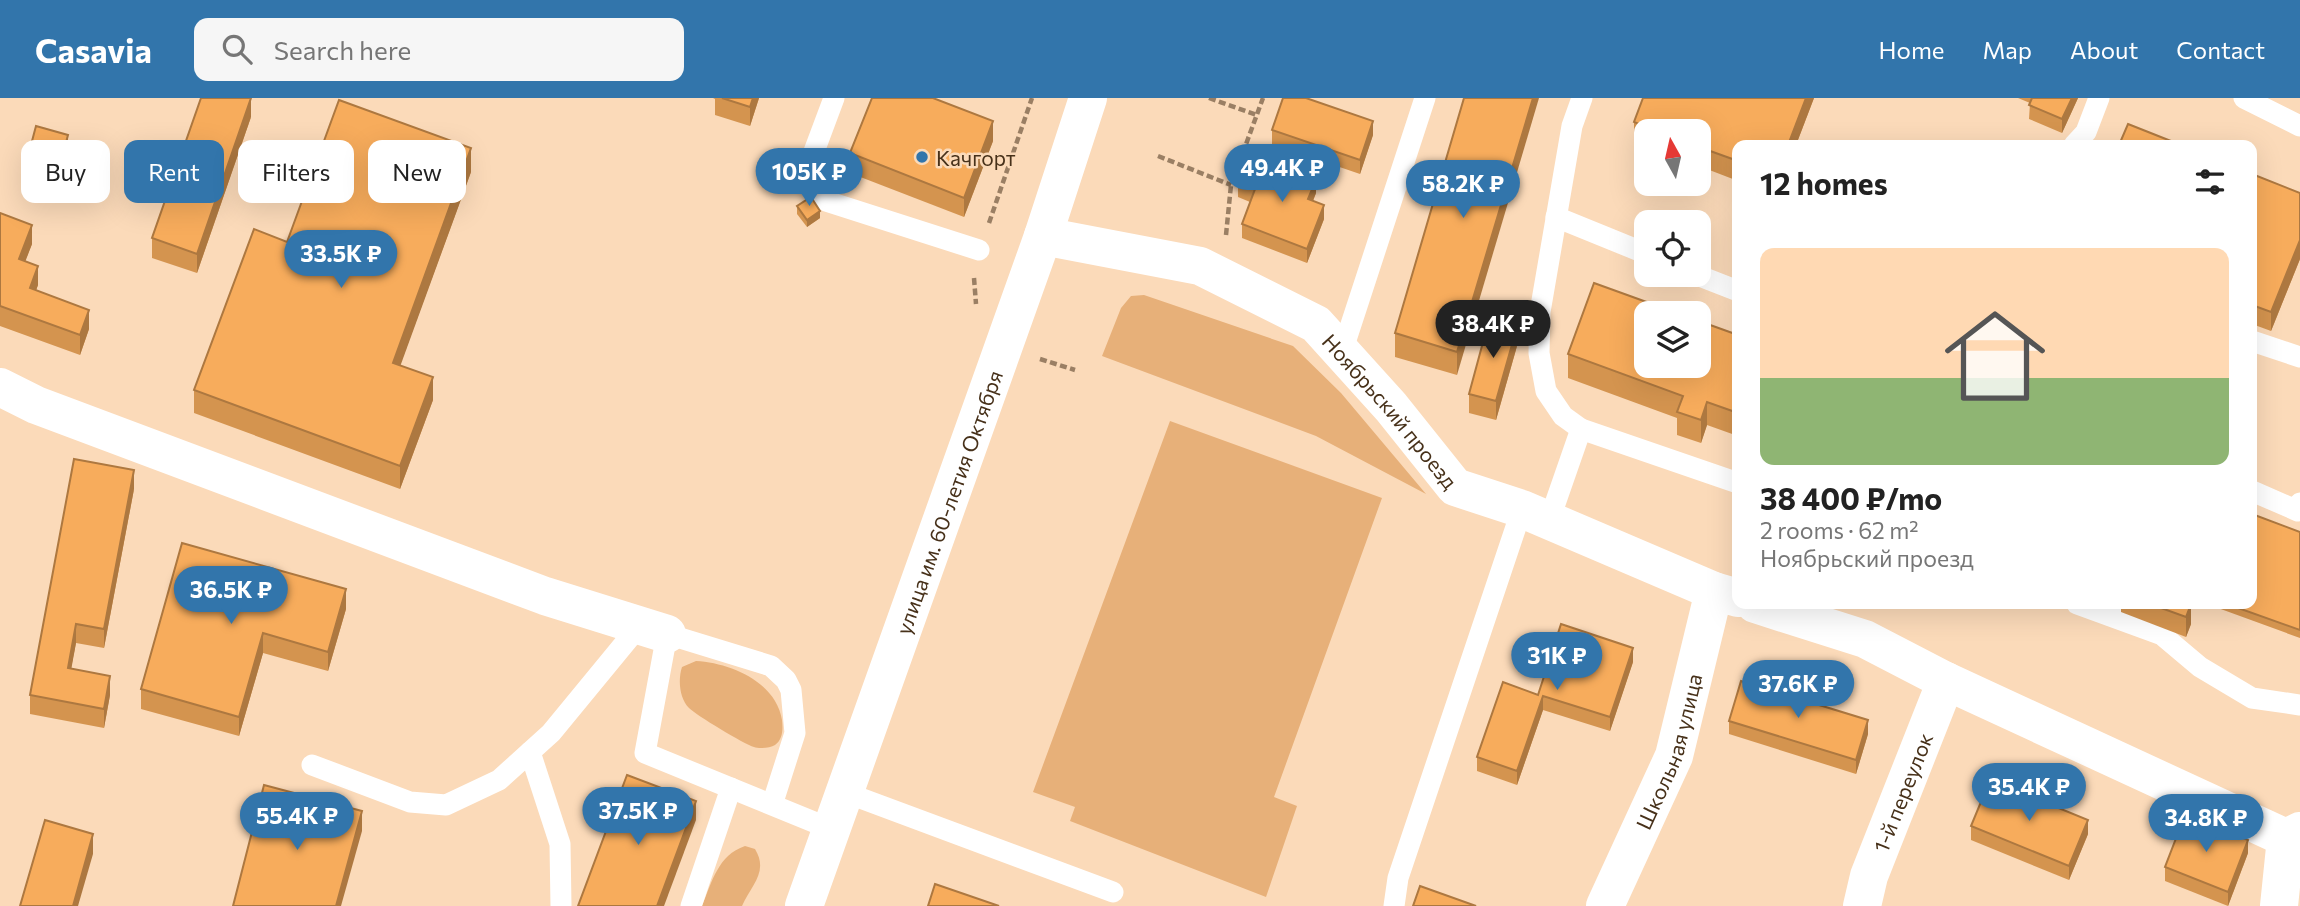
<!DOCTYPE html>
<html lang="en">
<head>
<meta charset="utf-8">
<style>
	body { margin:0; font-family:Commissioner,sans-serif; background:#f6f6f6; color:#222; height:100vh; display:flex; flex-direction:column; font-size:26px; white-space:nowrap }
	* { box-sizing:border-box; margin:0 }
	p { font-size:23px; color:#767676 }
	.icon { flex:none; width:38px; height:38px; fill:none; stroke:currentColor; stroke-width:2; stroke-linecap:round; stroke-linejoin:round }
	.map { position:relative; flex:1; overflow:hidden }
	.panel { position:absolute; left:1732px; top:42px; width:525px; height:469px; display:flex; flex-direction:column; background:#fff; border-radius:14px; box-shadow:0 7px 28px #0002 }
	.panel>* { flex:none }
	.guide { position:absolute; left:21px; top:42px; width:665px; height:63px; display:flex; gap:14px }
	.needle { width:46px; rotate:352deg }
	.buttons { position:absolute; left:1634px; top:21px; display:grid; gap:14px }
	.buttons a { display:grid; place-items:center; width:77px; height:77px; border-radius:14px; background:#fff; box-shadow:0 7px 28px #0002; font-size:35px }
	.price { position:absolute; translate:-50% -60px; padding:0 16px; border-radius:24px; background:#3275ab; color:#fff; font-size:23px; line-height:46px; filter:drop-shadow(0 2px 4px #0008) }
	.price::after { content:''; position:absolute; left:50%; top:42px; width:21px; height:16px; margin-left:-10px; background:inherit; clip-path:polygon(0 0,100% 0,50% 100%) }
	.price.active { background:#222; color:#fff }
	ul { padding:0; list-style:none }
	li { display:grid; align-content:center; gap:14px; height:371px; padding:0 28px }
	li span { display:grid; place-items:center; height:217px; border-radius:14px; color:#555 }
	li>.icon { margin-inline-start:auto }
	span .icon { width:126px; height:126px; fill:#fffc; stroke-width:1 }
	li b { font-size:30px }
	h2 { display:flex; justify-content:space-between; align-items:center; height:84px; padding:0 28px; font-size:30px }
	.chip { padding:0 24px; border-radius:14px; background:#fff; box-shadow:0 7px 28px #0002; font-size:24px; line-height:63px }
	.chip.active { background:#3275ab; color:#fff }
	header { display:flex; align-items:center; gap:42px; box-sizing:border-box; height:98px; padding:0 35px; background:#3275ab; color:#fff }
	header strong { font-size:33px }
	nav { display:flex; gap:38px; margin-inline-start:auto; font-size:24px }
	.search { width:490px; height:63px; background:#f6f6f6; display:flex; align-items:center; gap:18px; box-sizing:border-box; padding:0 24px; border-radius:14px; color:#767676; font-size:26px }
	.map>svg:first-child { display:block }
	.green { fill:#e7b079 }
	.lines { fill:none; stroke-linecap:round; stroke-linejoin:round }
	.path { stroke:#9a7f64; stroke-width:4.5; stroke-dasharray:7 3.5; stroke-linecap:butt }
	.service { stroke:#fff; stroke-width:21 }
	.minor { stroke:#fff; stroke-width:38 }
	.primary { stroke:#fff; stroke-width:38 }
	.wall { fill:#d4944f }
	.shaded-wall { fill:#ad7840 }
	.building { fill:#f7ac5c; stroke:#ad7840; stroke-width:2 }
	.poi-dot { fill:#3275ab; stroke:#fbdab9; stroke-width:2.5 }
	.labels { text-anchor:middle; dominant-baseline:central; stroke-width:5; stroke-linejoin:round; paint-order:stroke }
	.poi-label { font-size:21px; fill:#47311a; stroke:#fbdab9; text-anchor:start }
	.street-label { font-size:21px; fill:#47311a; stroke:#fbdab9 }
</style>
</head>
<body>
<header>
<strong>Casavia</strong>
<div class="search"><svg class="icon" aria-label="search" viewBox="0 0 24 24"><circle cx="10" cy="10" r="6"/><path d="M15 15l6 6"/></svg>Search here</div>
<nav><a>Home</a><a>Map</a><a>About</a><a>Contact</a></nav>
</header>
<div class="map">
<svg width="2300" height="808" viewBox="0 0 2300 808">
	<rect width="100%" height="100%" fill="#fbdab9"/>
	<!-- green -->
	<g class="green">
		<polygon points="1144,197 1293,248 1341,295 1426,396 1316,338 1102,258 1121,210 1131,198"/>
		<polygon points="1170,323 1382,400 1274,699 1297,708 1266,799 1070,723 1075,709 1033,694"/>
		<path d="M696,563C731,565 776,584 782,622C783,631 783,641 775,647C770,650 759,651 754,649C744,646 696,617 689,610C679,600 678,581 682,569Z"/>
		<path d="M745,748L755,751C769,774 751,787 742,808H702C712,784 718,757 745,748Z"/>
	</g>
	<g class="lines">
		<!-- path -->
		<g class="path">
			<polyline points="1209,0 1257,17"/>
			<polyline points="1158,58 1231,87"/>
			<polyline points="989,125 1032,0"/>
			<polyline points="1226,137 1231,87 1263,0"/>
			<polyline points="974,180 976,206"/>
			<polyline points="1040,261 1075,272"/>
		</g>
		<!-- service -->
		<g class="service">
			<polyline points="834,0 806,75 826,103 979,152"/>
			<polyline points="2244,0 2300,28"/>
			<polyline points="2074,47 2086,34 2099,0"/>
			<polyline points="1556,119 1647,156"/>
			<polyline points="1697,177 1738,193"/>
			<polyline points="2252,243 2300,259"/>
			<polyline points="1342,254 1425,0"/>
			<polyline points="1581,331 1738,385"/>
			<polyline points="2252,393 2298,413 2300,405"/>
			<polyline points="1549,423 1581,331 1563,318 1546,293 1539,255 1540,214 1572,28 1582,0"/>
			<polyline points="2077,506 2162,537 2200,569 2252,600 2300,607"/>
			<polyline points="530,654 560,746 561,808"/>
			<polyline points="312,667 410,704 446,707 499,682 551,635 639,528"/>
			<polyline points="844,694 1113,794"/>
			<polyline points="772,707 795,635 791,592 786,582 771,568 667,536 645,655 831,731"/>
			<polyline points="691,808 731,690"/>
			<polyline points="1394,808 1398,780 1522,411"/>
		</g>
		<!-- minor -->
		<g class="minor">
			<path id="s1" d="M1043,138L1200,168L1316,226L1391,309L1455,389L1522,411L1714,493L1738,500"/>
			<polyline points="0,289 36,307 545,498 667,536"/>
			<polyline points="1755,506 1865,541 1946,583 2286,740 2300,733"/>
			<path id="s2" d="M1605,808L1674,658L1714,493"/>
			<path id="s3" d="M1862,808L1869,778L1946,583"/>
			<polyline points="2279,808 2286,740"/>
		</g>
		<!-- primary -->
		<path class="primary" id="s4" d="M804,808L1043,138L1088,0"/>
	</g>
	<!-- wall -->
	<g class="wall">
		<polygon points="713,0 759,0 750,28 715,17 715,1"/>
		<polygon points="1464,0 1457,277 1395,259 1395,235"/>
		<polygon points="1814,0 1796,47 1738,47 1738,83 1699,68 1699,33 1647,33 1647,49 1634,44 1634,24"/>
		<polygon points="2018,0 2078,0 2062,35 2029,21 2030,5"/>
		<polygon points="251,19 197,175 152,160 152,140"/>
		<polygon points="1272,32 1373,37 1360,76 1272,46"/>
		<polygon points="993,43 964,119 850,75 850,55"/>
		<polygon points="68,56 55,105 23,97 23,77"/>
		<polygon points="471,74 400,267 433,302 400,391 194,315 194,292 287,144"/>
		<polygon points="2252,76 2300,95 2300,161 2271,233 2252,226"/>
		<polygon points="1257,79 1316,95 1313,103 1324,121 1307,165 1242,140 1242,126 1250,104 1238,99 1238,85"/>
		<polygon points="797,108 820,120 807,129 797,116"/>
		<polygon points="0,115 32,146 25,163 38,187 36,192 89,231 80,257 0,228"/>
		<polygon points="1738,237 1738,354 1735,354 1735,337 1707,327 1701,345 1677,337 1677,320 1568,280 1568,256"/>
		<polygon points="1517,248 1496,322 1469,315 1469,296"/>
		<polygon points="134,391 104,550 76,545 71,570 110,597 104,630 30,616 30,597"/>
		<polygon points="2300,434 2300,540 2207,506 2252,506"/>
		<polygon points="346,491 346,511 328,573 263,555 239,638 141,611 141,591"/>
		<polygon points="2121,506 2189,506 2191,526 2186,539 2121,514"/>
		<polygon points="1633,564 1610,633 1543,612 1517,687 1477,673 1477,659 1538,597"/>
		<polygon points="1729,623 1868,636 1856,676 1729,636"/>
		<polygon points="1971,728 2088,736 2069,782 1971,742"/>
		<polygon points="2248,755 2228,808 2165,783 2165,769"/>
	</g>
	<!-- shaded-wall -->
	<g class="shaded-wall">
		<polygon points="251,0 251,19 197,175 197,156"/>
		<polygon points="753,0 759,0 750,28 750,9"/>
		<polygon points="1533,0 1539,0 1457,277 1457,254"/>
		<polygon points="1806,0 1814,0 1796,47 1788,47"/>
		<polygon points="2072,0 2078,0 2062,35 2062,21"/>
		<polygon points="993,23 993,43 964,119 964,100"/>
		<polygon points="1373,23 1373,37 1360,76 1360,62"/>
		<polygon points="68,37 68,56 55,105 55,86"/>
		<polygon points="471,50 471,74 393,288 393,265"/>
		<polygon points="1316,82 1316,95 1308,115 1308,101"/>
		<polygon points="1324,107 1324,121 1307,165 1307,151"/>
		<polygon points="820,113 820,120 807,129 807,122"/>
		<polygon points="32,127 32,146 19,180 19,161"/>
		<polygon points="2300,142 2300,161 2271,233 2271,214"/>
		<polygon points="38,168 38,187 30,209 30,190"/>
		<polygon points="89,212 89,231 80,257 80,237"/>
		<polygon points="1517,229 1517,248 1496,322 1496,303"/>
		<polygon points="433,279 433,302 400,391 400,368"/>
		<polygon points="1707,304 1707,327 1701,345 1701,322"/>
		<polygon points="134,372 134,391 104,550 104,531"/>
		<polygon points="346,491 346,511 328,573 328,554"/>
		<polygon points="2191,506 2191,526 2186,539 2186,519"/>
		<polygon points="76,526 76,545 68,589 68,570"/>
		<polygon points="263,535 263,555 239,638 239,619"/>
		<polygon points="1633,550 1633,564 1610,633 1610,619"/>
		<polygon points="110,578 110,597 104,630 104,611"/>
		<polygon points="1543,598 1543,612 1517,687 1517,673"/>
		<polygon points="1868,622 1868,636 1856,676 1856,662"/>
		<polygon points="696,703 696,722 664,808 657,808"/>
		<polygon points="362,713 362,733 341,808 336,808"/>
		<polygon points="2088,722 2088,736 2069,782 2069,768"/>
		<polygon points="93,736 93,756 78,808 73,808"/>
		<polygon points="2248,742 2248,755 2228,808 2228,794"/>
	</g>
	<!-- building -->
	<g class="building">
		<polygon points="201,0 251,0 197,156 152,140"/>
		<polygon points="722,0 753,0 750,9"/>
		<polygon points="872,0 933,0 993,23 964,100 850,55"/>
		<polygon points="1283,0 1306,0 1373,23 1360,62 1272,32"/>
		<polygon points="1464,0 1533,0 1457,254 1395,235"/>
		<polygon points="1643,0 1806,0 1788,47 1738,47 1738,63 1699,49 1699,33 1657,33 1634,24"/>
		<polygon points="2032,0 2072,0 2062,21 2029,7"/>
		<polygon points="339,2 471,50 393,265 433,279 400,368 194,292 254,131 287,144"/>
		<polygon points="2128,26 2181,47 2119,47"/>
		<polygon points="36,28 68,37 55,86 23,77"/>
		<polygon points="1264,62 1316,82 1308,101 1324,107 1307,151 1242,126 1255,91 1238,85 1242,73 1257,79"/>
		<polygon points="2252,76 2300,95 2300,142 2271,214 2252,207"/>
		<polygon points="811,99 820,113 807,122 797,108"/>
		<polygon points="0,115 32,127 19,161 38,168 30,190 89,212 80,237 0,208"/>
		<polygon points="1594,185 1677,215 1647,215 1647,268 1699,268 1699,223 1738,237 1738,315 1707,304 1701,322 1677,314 1683,298 1568,256"/>
		<polygon points="1489,222 1517,229 1496,303 1469,296"/>
		<polygon points="74,361 134,372 104,531 76,526 68,570 110,578 104,611 30,597"/>
		<polygon points="2252,416 2300,434 2300,532 2227,506 2252,506"/>
		<polygon points="182,445 346,491 328,554 263,535 239,619 141,591"/>
		<polygon points="2150,506 2191,506 2186,519"/>
		<polygon points="1561,526 1633,550 1610,619 1543,598 1517,673 1477,659 1503,584 1538,597"/>
		<polygon points="1741,583 1868,622 1856,662 1729,623"/>
		<polygon points="627,677 696,703 657,808 578,808"/>
		<polygon points="1990,682 2088,722 2069,768 1971,728"/>
		<polygon points="264,687 362,713 336,808 233,808"/>
		<polygon points="2185,717 2248,742 2228,794 2165,769"/>
		<polygon points="45,722 93,736 73,808 20,808"/>
		<polygon points="935,786 999,808 928,808"/>
		<polygon points="1420,788 1476,808 1413,808"/>
	</g>
	<!-- markers -->
	<circle class="poi-dot" cx="922" cy="59" r="7"/>
	<g class="labels">
		<!-- poi labels -->
		<g class="poi-label">
			<text x="936" y="59">Качгорт</text>
		</g>
		<!-- street labels -->
		<g class="street-label">
			<text stroke="none"><textPath href="#s1" startOffset="404">Ноябрьский проезд</textPath></text>
			<text stroke="none"><textPath href="#s4" startOffset="429">улица им. 60-летия Октября</textPath></text>
			<text stroke="none"><textPath href="#s2" startOffset="168">Школьная улица</textPath></text>
			<text stroke="none"><textPath href="#s3" startOffset="121">1-й переулок</textPath></text>
		</g>
	</g>
</svg>
<div class="buttons">
<a><svg class="needle" viewBox="-14 -14 28 28"><path d="M0-13l5 13h-10z" fill="#e53935"/><path d="M0 13l5-13h-10z" fill="#767676"/></svg></a>
<a><svg class="icon" aria-label="locate" viewBox="0 0 24 24"><circle cx="12" cy="12" r="6"/><path d="M12 2v4M12 18v4M2 12h4M18 12h4"/></svg></a>
<a><svg class="icon" aria-label="layers" viewBox="0 0 24 24"><path d="M12 4l9 5-9 5-9-5zM3 14l9 5 9-5"/></svg></a>
</div>
<b class="price" style="left:1282px;top:106px">49.4K ₽</b>
<b class="price" style="left:809px;top:110px">105K ₽</b>
<b class="price" style="left:1463px;top:122px">58.2K ₽</b>
<b class="price" style="left:341px;top:192px">33.5K ₽</b>
<b class="price active" style="left:1493px;top:262px">38.4K ₽</b>
<b class="price" style="left:231px;top:528px">36.5K ₽</b>
<b class="price" style="left:1557px;top:594px">31K ₽</b>
<b class="price" style="left:1798px;top:622px">37.6K ₽</b>
<b class="price" style="left:2029px;top:725px">35.4K ₽</b>
<b class="price" style="left:638px;top:749px">37.5K ₽</b>
<b class="price" style="left:297px;top:754px">55.4K ₽</b>
<b class="price" style="left:2206px;top:756px">34.8K ₽</b>
<div class="guide">
<a class="chip">Buy</a>
<a class="chip active">Rent</a>
<a class="chip">Filters</a>
<a class="chip">New</a>
</div>
<section class="panel">
<h2>12 homes<svg class="icon" aria-label="filters" viewBox="0 0 24 24"><path d="M4 7h16M4 17h16"/><circle cx="9" cy="7" r="2"/><circle cx="15" cy="17" r="2"/></svg></h2>
<ul>
<li><span style="background:linear-gradient(#ffd9b3 60%,#8fb573 0)"><svg class="icon" aria-label="home" viewBox="0 0 24 24"><path d="M3 11l9-7 9 7M6 9v11h12V9"/></svg></span><div><b>38 400 ₽/mo</b><p>2 rooms · 62 m²</p><p>Ноябрьский проезд</p></div></li>
</ul>
</section>
</div>
</body>
</html>
